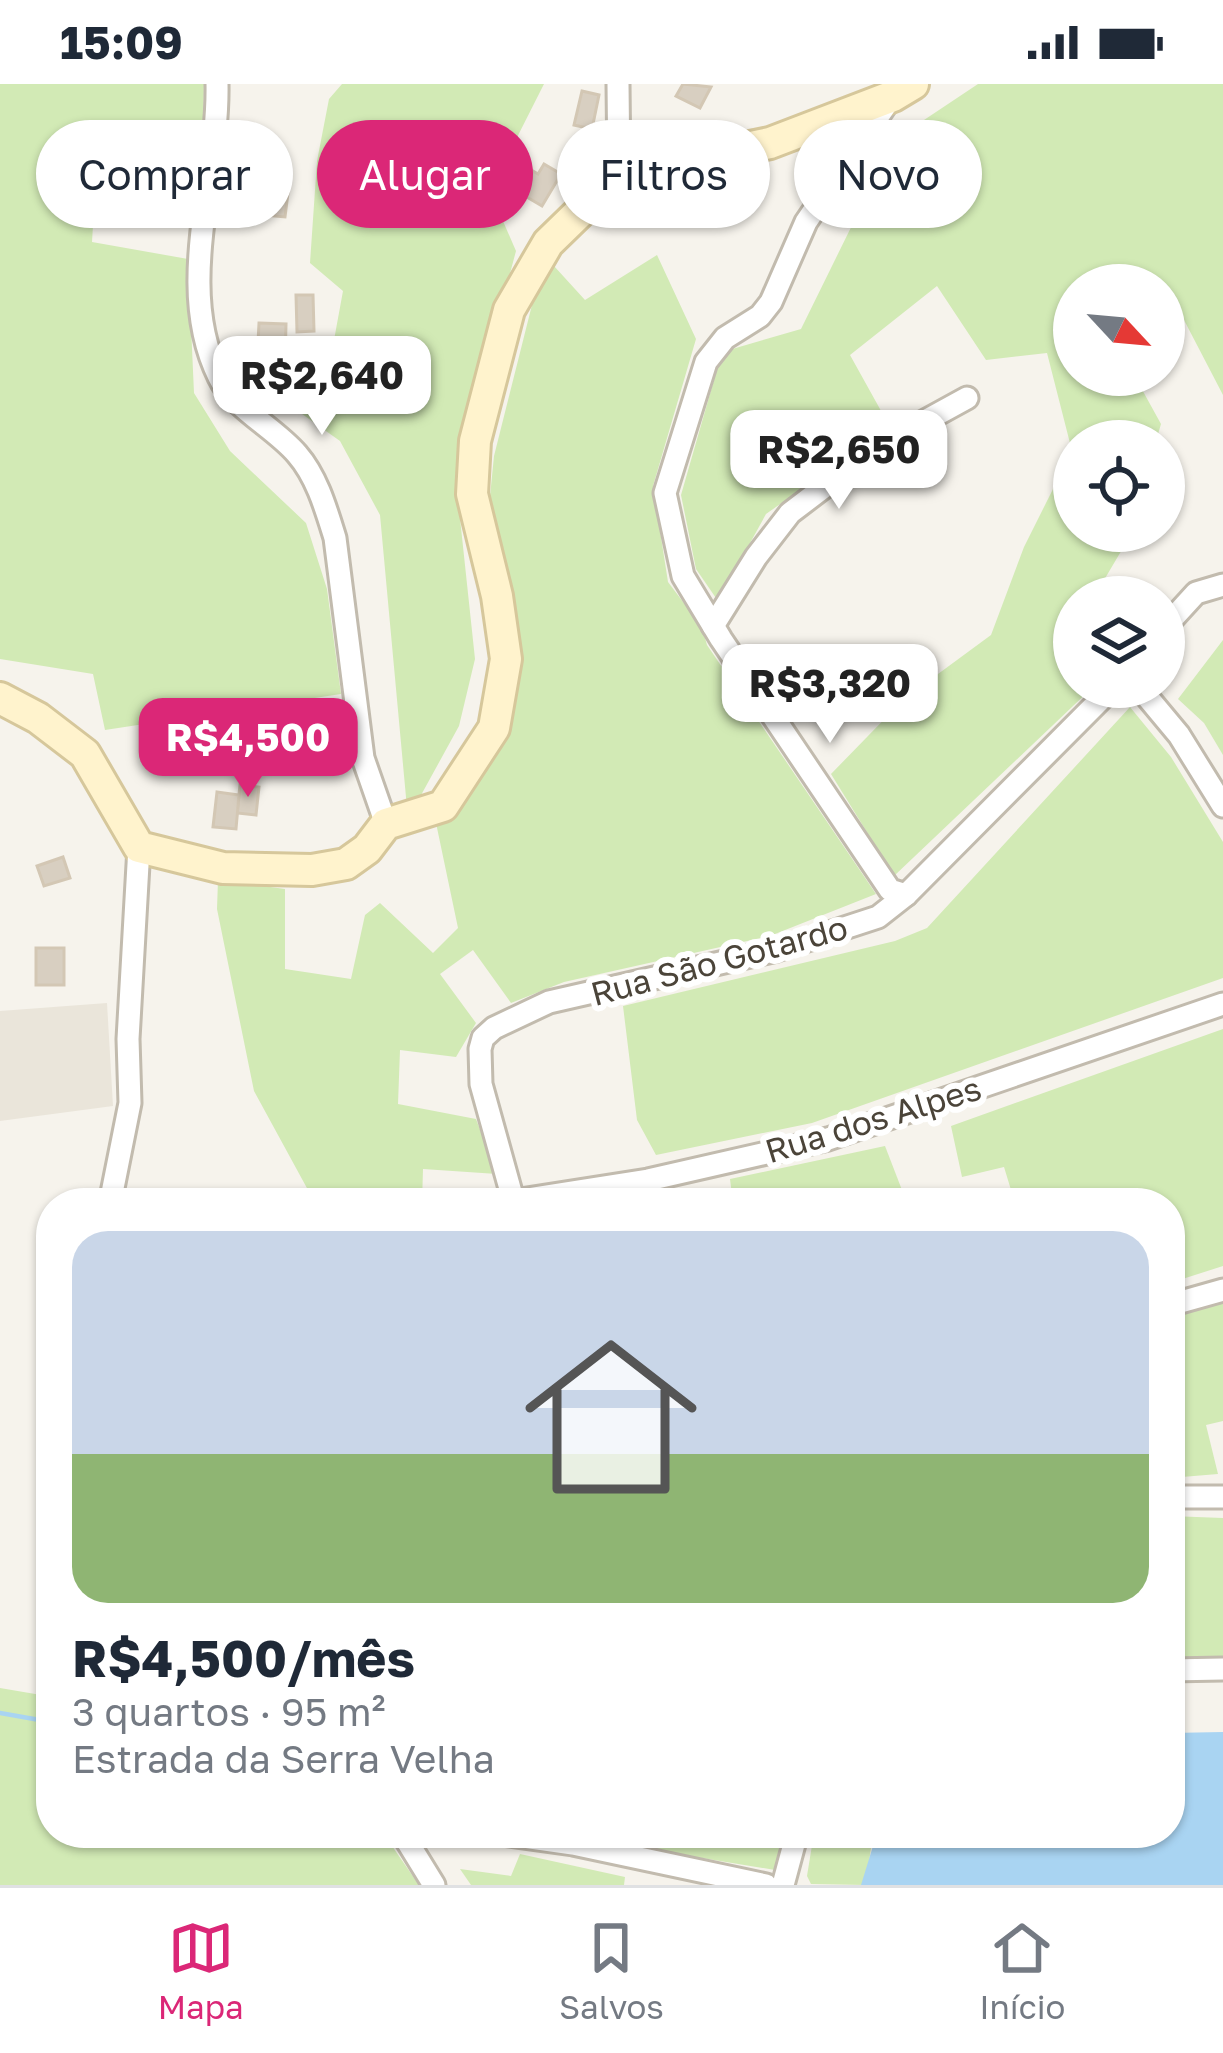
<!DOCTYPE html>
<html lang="pt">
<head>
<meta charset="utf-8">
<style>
	body { margin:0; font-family:"Golos Text",sans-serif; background:#f2f2f3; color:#1f2937; height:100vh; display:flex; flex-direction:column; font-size:45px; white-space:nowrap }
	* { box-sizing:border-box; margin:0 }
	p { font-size:39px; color:#747a83 }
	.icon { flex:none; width:66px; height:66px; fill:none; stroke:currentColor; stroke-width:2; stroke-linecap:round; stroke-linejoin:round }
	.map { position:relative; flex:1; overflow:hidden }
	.details { position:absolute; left:36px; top:1104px; width:1149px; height:660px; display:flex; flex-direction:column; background:#fff; border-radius:48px; box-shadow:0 3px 9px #0004 }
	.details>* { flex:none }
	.hud { position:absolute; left:36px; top:36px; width:1152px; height:108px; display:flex; gap:24px }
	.needle { width:78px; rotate:116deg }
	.fabs { position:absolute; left:1053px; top:180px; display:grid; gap:24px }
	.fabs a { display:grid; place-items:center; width:132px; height:132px; border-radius:50%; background:#fff; box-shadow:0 3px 9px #0004; font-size:60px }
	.price { position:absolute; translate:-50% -102px; padding:0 27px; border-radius:24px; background:#fff; color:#222; font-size:39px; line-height:78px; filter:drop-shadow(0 3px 6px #0008) }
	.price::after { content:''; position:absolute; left:50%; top:72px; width:36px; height:27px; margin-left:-18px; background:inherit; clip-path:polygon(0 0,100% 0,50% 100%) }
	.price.on { background:#db2777; color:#fff }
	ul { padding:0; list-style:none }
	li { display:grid; align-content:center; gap:24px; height:636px; padding:0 36px }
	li+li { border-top:3px solid #e0e1e3 }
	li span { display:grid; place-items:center; height:372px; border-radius:36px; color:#555 }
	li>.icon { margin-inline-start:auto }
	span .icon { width:216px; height:216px; fill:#fffc; stroke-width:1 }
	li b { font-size:51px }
	.tag { padding:0 42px; border-radius:54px; background:#fff; box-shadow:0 3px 9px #0004; font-size:42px; line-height:108px }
	.tag.on { background:#db2777; color:#fff }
	.status { display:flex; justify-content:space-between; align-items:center; height:84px; padding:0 60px; background:#fff; direction:ltr }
	.status svg { height:33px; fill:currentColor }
	.tabs { display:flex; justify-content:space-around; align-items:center; height:168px; border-top:3px solid #e0e1e3; background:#fff; font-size:33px; color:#747a83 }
	.tabs a { display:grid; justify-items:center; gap:6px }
	.tabs .on { color:#db2777 }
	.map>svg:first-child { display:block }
	.residential { fill:#eae5da }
	.green { fill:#d2eab5 }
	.water { fill:#a9d4f2 }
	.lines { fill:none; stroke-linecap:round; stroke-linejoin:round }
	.stream { stroke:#a9d4f2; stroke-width:4.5 }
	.building { fill:#d8cfc1; stroke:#d3c7b4; stroke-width:3 }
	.street-casing { stroke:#c2bbae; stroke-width:27 }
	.secondary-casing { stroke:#d6c79b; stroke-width:36 }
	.street { stroke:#fff; stroke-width:21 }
	.secondary { stroke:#fff3cd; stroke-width:30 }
	.labels { text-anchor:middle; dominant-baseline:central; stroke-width:12; stroke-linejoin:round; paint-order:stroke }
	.street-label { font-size:33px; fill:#4b4439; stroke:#fff }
</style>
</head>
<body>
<div class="status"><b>15:09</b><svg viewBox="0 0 49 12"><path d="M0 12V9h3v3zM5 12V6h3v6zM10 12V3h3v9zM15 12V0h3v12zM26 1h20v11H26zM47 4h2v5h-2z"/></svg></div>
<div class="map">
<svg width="1223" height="1801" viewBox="0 0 1223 1801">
	<rect width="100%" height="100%" fill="#f6f3ec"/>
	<!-- residential -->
	<polygon class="residential" points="107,919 113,1022 0,1037 0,927"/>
	<!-- green -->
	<g class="green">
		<polygon points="0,0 204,0 203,61 99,40 92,158 188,175 194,309 230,367 306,439 327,505 341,610 105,646 93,590 0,575"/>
		<polygon points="342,0 544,0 490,107 516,167 459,379 459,425 475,575 459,642 420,713 407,724 380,431 340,357 295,325 312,277 334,256 343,207 310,179 317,77 329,15"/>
		<polygon points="978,0 1223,0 1223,311 1171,211 1164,215 1164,201 1074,201 1074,291 1134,291 1161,340 1156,357 1074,357 1074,447 1133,447 1094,513 1074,513 1074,603 1093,603 894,792 831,690 904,615 991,551 1024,463 1072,367 1047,269 986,276 937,202 850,271 890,343 766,430 718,517 696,485 681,411 722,268 801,245 894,56"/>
		<polygon points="657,171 696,255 653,402 668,498 702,543 707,561 876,810 770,852 564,898 511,919 473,866 440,890 476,939 456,973 400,966 398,1020 476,1035 497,1090 423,1085 422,1119 311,1119 314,1117 254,1007 217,825 218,796 285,805 285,885 351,895 365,831 380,819 433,869 458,844 436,739 501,648 489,422 494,372 537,201 554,182 585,216"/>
		<polygon points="1223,556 1223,671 1204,639 1178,615"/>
		<polygon points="1130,623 1171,673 1223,758 1223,894 812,1039 656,1071 637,1036 623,922 895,857 927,844"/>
		<polygon points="1223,945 1223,1182 1170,1199 1170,1119 1015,1119 1004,1083 962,1093 951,1042"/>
		<polygon points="885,1062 907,1119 733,1119 730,1095"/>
		<polygon points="1223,1219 1223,1337 1206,1341 1218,1390 1170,1394 1170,1233"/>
		<polygon points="1170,1432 1223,1434 1223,1573 1170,1577"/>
		<polygon points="51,1595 51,1749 383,1749 419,1801 0,1801 0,1604 47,1612"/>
		<polygon points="584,1749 784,1749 775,1786 599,1757"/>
		<polygon points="814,1749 873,1749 866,1801 811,1800 807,1792"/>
		<polygon points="520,1770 625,1793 624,1801 471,1801 460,1785 511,1792"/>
	</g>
	<!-- water -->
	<polygon class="water" points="1223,1648 1223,1801 861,1801 877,1749 1170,1749 1170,1649"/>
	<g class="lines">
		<!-- stream -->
		<polyline class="stream" points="0,1629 51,1638"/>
	</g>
	<!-- building -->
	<g class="building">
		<polygon points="683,0 711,3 700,24 676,12"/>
		<polygon points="582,7 599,11 592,45 574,41"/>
		<polygon points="544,80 561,90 542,122 520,109 533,87 538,90"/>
		<polygon points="135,88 145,90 144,95 169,100 163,129 129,122"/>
		<polygon points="265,106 288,109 285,133 262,131"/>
		<polygon points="296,211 313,211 314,247 297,248"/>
		<polygon points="259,239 286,240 285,280 257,278"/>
		<polygon points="240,701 259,703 256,731 237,729"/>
		<polygon points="217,708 239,711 236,745 213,743"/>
		<polygon points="63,773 70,794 44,802 37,782"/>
		<rect x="36" y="864" width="28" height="37"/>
	</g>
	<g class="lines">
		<defs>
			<g id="street">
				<path d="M217,0C219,95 174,202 219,293C234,325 274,343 297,370C317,393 326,425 335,454L363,674L386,740"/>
				<polyline points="618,0 619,90"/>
				<polyline points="892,12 806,138 771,218 760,232 725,254 706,278 665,409 683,492 721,555 890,806 906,811"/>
				<polyline points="713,542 756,473 790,429 874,365 967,314"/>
				<polyline points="1164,544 1196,509 1223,501"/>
				<polyline points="1139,603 1179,651 1223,722"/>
				<polyline points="514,1117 648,1096 828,1055 1223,920"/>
				<polyline points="110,1119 130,1019 128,955 139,763"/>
				<polyline points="514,1119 481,1000 480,965 483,954 494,944 549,918 777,866 878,833 906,811 1113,603"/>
				<polyline points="1170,1221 1223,1206"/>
				<polyline points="1170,1413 1223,1413"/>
				<polyline points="1170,1586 1223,1585"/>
				<polyline points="402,1749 434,1801"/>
				<polyline points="495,1749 573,1760 766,1801"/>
				<polyline points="783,1801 797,1749"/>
			</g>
			<polyline id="secondary" points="0,614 38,634 85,670 139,763 223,784 312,786 346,780 367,765 386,740 443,722 494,644 506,575 497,512 472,410 475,357 509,226 548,159 619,90 770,59 893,12 913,0"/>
		</defs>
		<!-- street casing -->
		<use href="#street" class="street-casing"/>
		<!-- secondary casing -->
		<use href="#secondary" class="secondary-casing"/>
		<!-- street -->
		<use href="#street" class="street"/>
		<!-- secondary -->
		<use href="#secondary" class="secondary"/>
	</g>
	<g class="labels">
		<!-- street labels -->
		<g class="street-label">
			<text transform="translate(719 876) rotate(-15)">Rua São Gotardo</text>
			<text transform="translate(873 1035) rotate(-17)">Rua dos Alpes</text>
		</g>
	</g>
</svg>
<div class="fabs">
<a><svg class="needle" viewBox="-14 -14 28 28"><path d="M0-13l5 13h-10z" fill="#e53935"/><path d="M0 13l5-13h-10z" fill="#747a83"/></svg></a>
<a><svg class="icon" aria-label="locate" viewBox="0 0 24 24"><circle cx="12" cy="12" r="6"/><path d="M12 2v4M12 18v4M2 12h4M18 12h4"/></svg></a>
<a><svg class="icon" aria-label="layers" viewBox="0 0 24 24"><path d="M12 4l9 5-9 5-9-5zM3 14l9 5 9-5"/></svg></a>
</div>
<b class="price" style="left:322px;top:354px">R$2,640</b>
<b class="price" style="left:839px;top:428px">R$2,650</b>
<b class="price" style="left:830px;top:662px">R$3,320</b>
<b class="price on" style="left:248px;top:716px">R$4,500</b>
<div class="hud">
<a class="tag">Comprar</a>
<a class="tag on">Alugar</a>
<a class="tag">Filtros</a>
<a class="tag">Novo</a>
</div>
<section class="details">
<ul>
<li><span style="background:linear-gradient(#c9d6e8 60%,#8fb573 0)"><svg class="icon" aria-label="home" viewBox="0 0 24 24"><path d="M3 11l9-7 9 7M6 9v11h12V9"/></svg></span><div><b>R$4,500/mês</b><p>3 quartos · 95 m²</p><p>Estrada da Serra Velha</p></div></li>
</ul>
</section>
</div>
<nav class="tabs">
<a class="on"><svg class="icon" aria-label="map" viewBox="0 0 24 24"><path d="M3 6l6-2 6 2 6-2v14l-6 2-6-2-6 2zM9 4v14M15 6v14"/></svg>Mapa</a>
<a><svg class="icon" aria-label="saved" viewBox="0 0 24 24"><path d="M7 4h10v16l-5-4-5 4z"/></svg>Salvos</a>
<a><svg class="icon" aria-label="home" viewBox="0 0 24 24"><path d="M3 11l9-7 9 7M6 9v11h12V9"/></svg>Início</a>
</nav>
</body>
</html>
